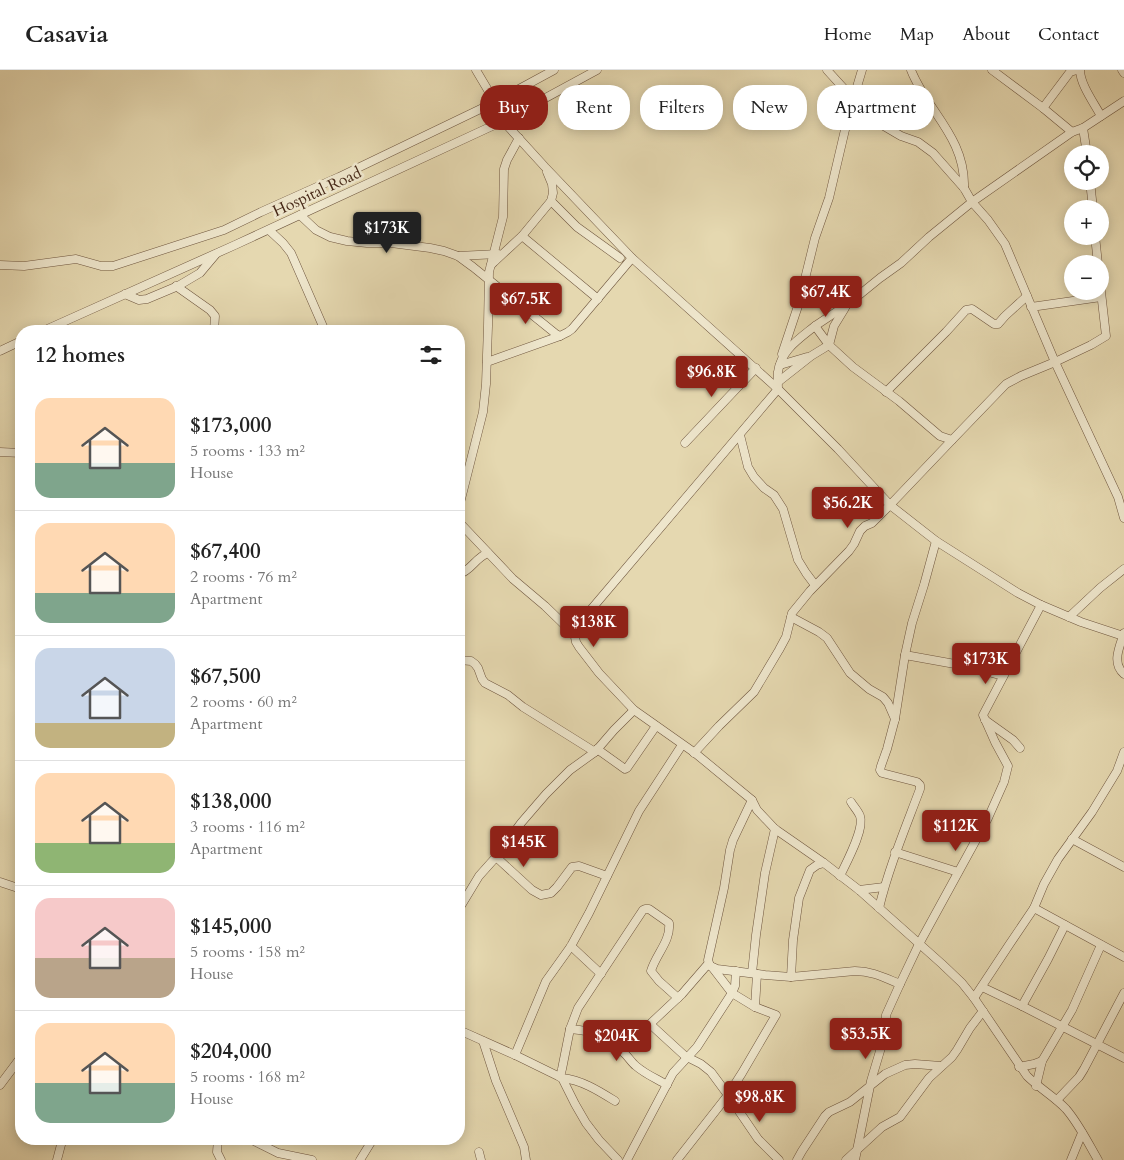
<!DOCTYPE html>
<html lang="en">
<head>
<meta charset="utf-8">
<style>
	body { margin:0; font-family:Cardo,serif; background:#f2f2f2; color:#222; height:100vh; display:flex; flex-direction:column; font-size:19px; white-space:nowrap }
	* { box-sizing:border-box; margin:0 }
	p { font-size:16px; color:#767676 }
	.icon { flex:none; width:28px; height:28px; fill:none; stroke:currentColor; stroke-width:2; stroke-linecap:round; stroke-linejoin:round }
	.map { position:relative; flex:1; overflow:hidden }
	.sheet { position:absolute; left:15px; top:255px; width:450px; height:820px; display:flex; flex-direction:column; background:#fff; border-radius:20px; box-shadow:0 2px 12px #0003 }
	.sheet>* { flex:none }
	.guide { position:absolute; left:480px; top:15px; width:475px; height:45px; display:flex; gap:10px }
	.controls { position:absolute; left:1064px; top:75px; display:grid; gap:10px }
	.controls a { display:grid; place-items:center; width:45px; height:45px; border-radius:50%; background:#fff; box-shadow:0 2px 12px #0003; font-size:25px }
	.price { position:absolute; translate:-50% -42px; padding:0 11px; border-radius:5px; background:#8f2418; color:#fff; font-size:16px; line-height:32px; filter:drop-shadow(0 1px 2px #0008) }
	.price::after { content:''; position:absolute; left:50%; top:30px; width:15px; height:11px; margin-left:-8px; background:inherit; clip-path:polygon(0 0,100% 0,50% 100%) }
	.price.selected { background:#222; color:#fff }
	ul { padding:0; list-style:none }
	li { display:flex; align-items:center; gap:15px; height:125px; padding:0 20px }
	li+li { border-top:1px solid #e0e0e0 }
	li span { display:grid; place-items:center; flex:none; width:140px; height:100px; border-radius:15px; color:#555 }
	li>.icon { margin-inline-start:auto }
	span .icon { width:60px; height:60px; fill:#fffc; stroke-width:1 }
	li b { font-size:21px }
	h2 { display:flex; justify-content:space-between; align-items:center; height:60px; padding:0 20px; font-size:21px }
	.chip { padding:0 18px; border-radius:20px; background:#fff; box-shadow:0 2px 12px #0003; font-size:18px; line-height:45px }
	.chip.selected { background:#8f2418; color:#fff }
	header { display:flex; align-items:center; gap:30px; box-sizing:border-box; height:70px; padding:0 25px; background:#fff; border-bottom:1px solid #e0e0e0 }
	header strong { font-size:24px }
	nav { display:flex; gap:28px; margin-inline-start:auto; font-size:18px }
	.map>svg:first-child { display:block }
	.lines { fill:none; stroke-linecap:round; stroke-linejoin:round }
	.minor-casing { stroke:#6f563f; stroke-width:9 }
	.minor { stroke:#eee6cc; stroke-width:8 }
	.labels { text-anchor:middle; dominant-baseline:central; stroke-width:5; stroke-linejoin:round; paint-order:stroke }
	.street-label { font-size:16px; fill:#482a19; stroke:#eee6cc }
</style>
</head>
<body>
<header>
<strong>Casavia</strong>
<nav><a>Home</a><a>Map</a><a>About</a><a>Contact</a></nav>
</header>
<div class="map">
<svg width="1124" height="1090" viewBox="0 0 1124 1090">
	<rect width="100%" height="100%" fill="#e5d8b0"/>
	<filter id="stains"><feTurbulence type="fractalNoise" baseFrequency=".004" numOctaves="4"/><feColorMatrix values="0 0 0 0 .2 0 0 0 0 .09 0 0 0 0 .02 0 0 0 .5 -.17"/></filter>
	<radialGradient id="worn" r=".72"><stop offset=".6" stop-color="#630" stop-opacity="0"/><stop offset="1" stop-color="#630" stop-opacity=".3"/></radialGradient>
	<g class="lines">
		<defs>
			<g id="minor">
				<polyline points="476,0 495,32"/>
				<polyline points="827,0 847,22 870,45 884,56 901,66 918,72 933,83 964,118 972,132 988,150 1005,174 1055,292 1118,427 1124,448"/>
				<path d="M911,0C927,41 966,68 964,118"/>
				<polyline points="992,0 1043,38 1072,62"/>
				<path d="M1080,0C1080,14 1094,33 1101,46"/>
				<polyline points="1122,0 1124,3"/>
				<polyline points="1043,38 1070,2 1077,0"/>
				<path d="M503,51L545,97L632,188L778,319L577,556L575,561V567L576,572L579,577L599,603L634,640L695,683L752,730L757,740L775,759L824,793L859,820L942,894L962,913L974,928L1027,1006C1039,1018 1055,1027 1066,1039C1079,1054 1088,1073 1098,1090"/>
				<polyline points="1083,58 1087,84"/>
				<polyline points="1090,111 1093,139"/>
				<polyline points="551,131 577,157 620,188"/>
				<polyline points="300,145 316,160 330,167 347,171 367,173 391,173 430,178 444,181 458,186 473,197 556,264 560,266 568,262 572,259 632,188"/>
				<polyline points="269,160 283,173 291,183 325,261"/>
				<polyline points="522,166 598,229"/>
				<polyline points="1095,166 1098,194"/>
				<polyline points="458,186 498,184"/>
				<polyline points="0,195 24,196 76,189 101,196 113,196 224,160 261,142 339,107 495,32 554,0"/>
				<polyline points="491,195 494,192 522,166 551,131 553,123 552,114 547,102"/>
				<polyline points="176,216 210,240 215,246 214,261"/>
				<polyline points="125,224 139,230 147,229 178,216 200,203 216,184"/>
				<polyline points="1031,237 1101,227"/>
				<path d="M815,256C799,269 781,280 778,302C777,308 778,313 778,319L838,379L890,435L936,471L1018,523L1041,535L1081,552L1123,566"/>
				<polyline points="43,261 235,175 503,51 597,0"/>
				<polyline points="0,281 21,271"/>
				<polyline points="782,284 799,233 815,168 829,128 848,47 862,0"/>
				<polyline points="487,292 560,266"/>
				<polyline points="780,295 807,287"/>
				<polyline points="778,312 811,286 829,275 834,256 845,238"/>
				<polyline points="886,322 946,262 966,240 972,239 994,254 998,254 1005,246 1027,226"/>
				<polyline points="740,365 748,397 754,407 764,418 774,425 783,439 798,490 806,503 815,515"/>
				<polyline points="952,370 940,366 899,331 853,297 829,275 815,256 848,234 880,208 901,193 929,167 972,132 1072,62 1083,58 1124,31"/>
				<polyline points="685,373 756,298"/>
				<polyline points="0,382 21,383"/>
				<polyline points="459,437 483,342 486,314 488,256 489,202 503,147 504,99 507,90 519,68"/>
				<polyline points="459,452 513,509 545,536 575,565"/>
				<path d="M459,504C471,501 476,487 488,483"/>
				<polyline points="791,547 819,562 827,568 850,603 869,619 883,627 888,633 895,649"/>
				<polyline points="1069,547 1100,518 1124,499"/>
				<path d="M1124,563C1120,576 1111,593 1124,604"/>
				<polyline points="905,585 966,596 1003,606"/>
				<polyline points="459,590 471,591 475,594 478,598 482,609 485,613 508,625 523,637 595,682"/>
				<polyline points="985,650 1013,670 1020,678"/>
				<polyline points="597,679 625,699 627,698 656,656"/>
				<polyline points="694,683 719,656 754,622 779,580 786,567 792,543 810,521 849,481 854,474 860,461 865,456 872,453 890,435 952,370 1006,314 1021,306 1055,292 1091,275 1106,266 1100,213"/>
				<path d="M752,730L733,770L730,780L724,818L708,890L710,896L717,899L765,905L791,907L855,901C872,901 885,908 900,914"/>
				<polyline points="1072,769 1124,797"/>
				<polyline points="895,782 958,802"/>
				<polyline points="496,787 532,820 541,825 551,823 557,817 572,797 579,796 607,806"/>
				<path d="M840,806C846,793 865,759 860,746C858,741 854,737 851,732"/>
				<polyline points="0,812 21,819"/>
				<polyline points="859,820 884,817"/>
				<path d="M879,838C889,797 905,759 920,719V715L917,712L882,703L880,700L881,696L887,679L895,649L905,585L912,553L924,515L936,471"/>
				<polyline points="1034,838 1124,887"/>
				<polyline points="459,839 479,806 496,787 521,753 546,724 570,700 595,682 614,660 634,640"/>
				<polyline points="571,876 601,904"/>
				<polyline points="752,903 756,865 765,803 775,759"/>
				<polyline points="791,907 793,870 799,828 810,800 817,795 824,793"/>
				<polyline points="982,917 1022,936 1124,988"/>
				<polyline points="974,928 1009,875 1034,838 1044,814 1058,789 1092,742 1117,701 1124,682"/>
				<polyline points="1022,936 1048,889 1065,855"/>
				<polyline points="755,937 757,904"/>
				<polyline points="650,954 685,986 701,994 711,1002 728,1025 758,1069 779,1090"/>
				<path d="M570,959C596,961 607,966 626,985C629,988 632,993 636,996C645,1004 657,1009 667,1015"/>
				<polyline points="459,960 515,985 562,1008 575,1034 586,1053 599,1070 618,1090"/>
				<polyline points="608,969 635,962 650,954 682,924 708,894"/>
				<polyline points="483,971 496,1011 524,1077 526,1090"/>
				<polyline points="515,985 546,911 571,876 589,843 639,741 682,675"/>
				<polyline points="1019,997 1034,994 1042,991"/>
				<path d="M560,1007L562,999L570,959L578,938L643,840L645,839H649L669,853C671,871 656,884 651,901L659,911L678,928"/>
				<path d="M562,1008C582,1010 599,1021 615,1031"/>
				<polyline points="0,1015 21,987"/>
				<polyline points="1036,1016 1042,991 1072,940 1101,875"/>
				<polyline points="1057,1030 1079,1007 1084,999 1124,923"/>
				<polyline points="218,1069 217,1082 221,1090"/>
				<polyline points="250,1069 278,1083 312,1090"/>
				<polyline points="479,1082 481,1090"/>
				<polyline points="57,1090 62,1071 63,1069"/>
				<polyline points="360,1090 373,1069"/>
				<polyline points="627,1090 673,1003 697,977 732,923 735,916 736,901"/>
				<polyline points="677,1090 728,1025 742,1003 776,945 755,937 732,923 712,897"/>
				<polyline points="797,1090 802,1081 825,1046 829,1042 850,1032 870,1016 871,1011 883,971 886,959 886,945 900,914 919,874 988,748 1004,712 1008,696 995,672 983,645 1041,535"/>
				<polyline points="846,1090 882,1057 900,1047 929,1008 952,987 957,980 970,958 983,941"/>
				<polyline points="855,1090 870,1016 885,1004 905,995 915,994 941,996"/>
				<polyline points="1071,1090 1082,1063"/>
			</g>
		</defs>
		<!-- minor casing -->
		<use href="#minor" class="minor-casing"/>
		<!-- minor -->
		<use href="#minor" class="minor"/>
	</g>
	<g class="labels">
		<!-- street labels -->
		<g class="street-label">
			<text transform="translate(317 122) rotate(-25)">Hospital Road</text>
		</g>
	</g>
	<rect width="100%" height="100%" filter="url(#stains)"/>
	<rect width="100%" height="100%" fill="url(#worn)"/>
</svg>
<div class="controls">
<a><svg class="icon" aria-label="locate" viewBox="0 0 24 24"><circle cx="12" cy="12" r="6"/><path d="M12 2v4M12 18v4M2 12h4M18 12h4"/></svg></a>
<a>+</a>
<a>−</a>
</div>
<b class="price selected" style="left:387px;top:184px">$173K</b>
<b class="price" style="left:826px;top:248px">$67.4K</b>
<b class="price" style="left:526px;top:255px">$67.5K</b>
<b class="price" style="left:712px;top:328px">$96.8K</b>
<b class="price" style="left:848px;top:459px">$56.2K</b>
<b class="price" style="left:594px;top:578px">$138K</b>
<b class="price" style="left:986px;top:615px">$173K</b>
<b class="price" style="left:956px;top:782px">$112K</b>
<b class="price" style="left:524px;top:798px">$145K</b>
<b class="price" style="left:866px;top:990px">$53.5K</b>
<b class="price" style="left:617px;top:992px">$204K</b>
<b class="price" style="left:760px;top:1053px">$98.8K</b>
<div class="guide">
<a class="chip selected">Buy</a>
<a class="chip">Rent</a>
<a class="chip">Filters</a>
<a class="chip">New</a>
<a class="chip">Apartment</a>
</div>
<section class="sheet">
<h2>12 homes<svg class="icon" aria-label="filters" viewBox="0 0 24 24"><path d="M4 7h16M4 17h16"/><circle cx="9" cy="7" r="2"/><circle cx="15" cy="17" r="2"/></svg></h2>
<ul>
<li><span style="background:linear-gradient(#ffd9b3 65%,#7fa58c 0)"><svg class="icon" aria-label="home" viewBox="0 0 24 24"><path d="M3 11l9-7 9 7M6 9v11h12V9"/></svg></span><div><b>$173,000</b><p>5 rooms · 133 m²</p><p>House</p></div></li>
<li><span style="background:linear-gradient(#ffd9b3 70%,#7fa58c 0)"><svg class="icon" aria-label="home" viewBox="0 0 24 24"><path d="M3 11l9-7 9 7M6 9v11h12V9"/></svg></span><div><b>$67,400</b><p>2 rooms · 76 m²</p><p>Apartment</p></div></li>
<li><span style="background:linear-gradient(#c9d6e8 75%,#c2b280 0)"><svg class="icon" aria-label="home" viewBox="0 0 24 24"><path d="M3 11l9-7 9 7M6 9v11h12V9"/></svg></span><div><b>$67,500</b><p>2 rooms · 60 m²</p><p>Apartment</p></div></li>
<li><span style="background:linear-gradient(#ffd9b3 70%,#8fb573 0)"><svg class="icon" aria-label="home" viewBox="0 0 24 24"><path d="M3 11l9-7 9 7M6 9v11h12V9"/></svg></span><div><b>$138,000</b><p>3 rooms · 116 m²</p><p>Apartment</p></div></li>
<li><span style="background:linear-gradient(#f6c9c9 60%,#b9a48a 0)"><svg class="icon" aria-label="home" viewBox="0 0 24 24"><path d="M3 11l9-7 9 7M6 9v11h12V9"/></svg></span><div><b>$145,000</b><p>5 rooms · 158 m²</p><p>House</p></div></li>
<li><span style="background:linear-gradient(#ffd9b3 60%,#7fa58c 0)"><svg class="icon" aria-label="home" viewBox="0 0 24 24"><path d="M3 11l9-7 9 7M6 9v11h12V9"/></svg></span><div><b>$204,000</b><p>5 rooms · 168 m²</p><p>House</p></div></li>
</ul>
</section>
</div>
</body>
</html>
